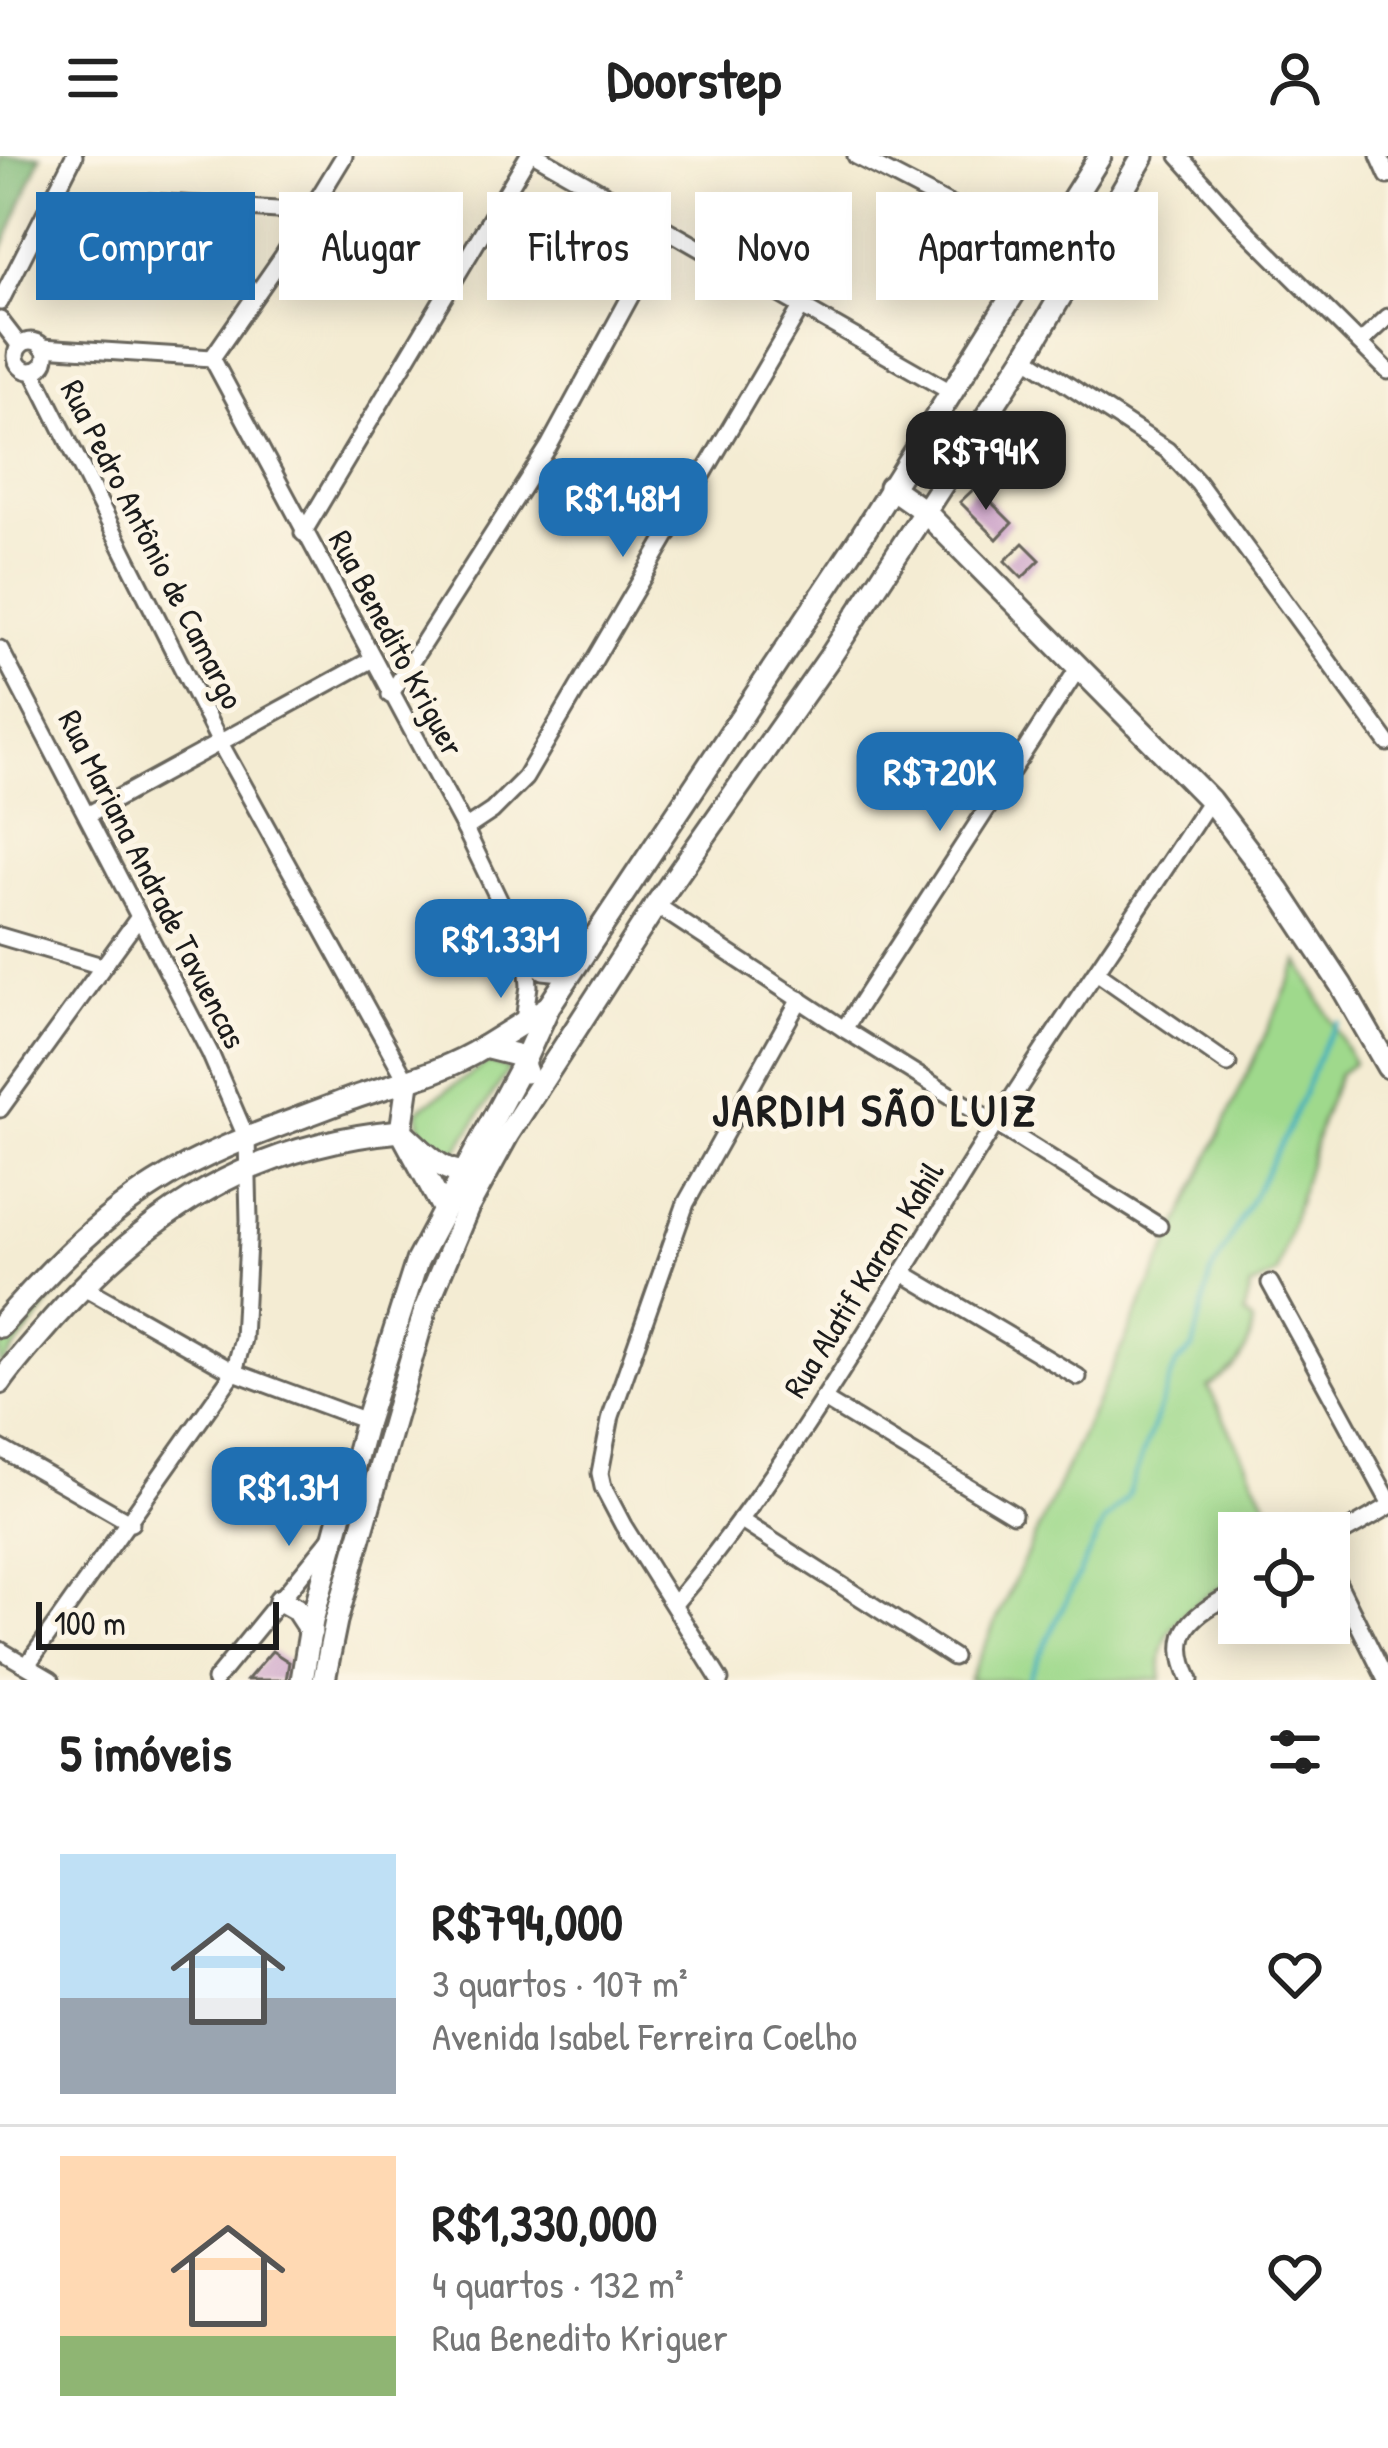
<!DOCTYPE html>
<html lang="pt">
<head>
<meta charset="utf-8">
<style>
	body { margin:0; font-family:"Patrick Hand",sans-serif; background:#f6f6f6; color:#222; height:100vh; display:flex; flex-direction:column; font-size:45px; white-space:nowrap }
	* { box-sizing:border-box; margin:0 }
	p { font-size:39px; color:#767676 }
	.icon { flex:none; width:66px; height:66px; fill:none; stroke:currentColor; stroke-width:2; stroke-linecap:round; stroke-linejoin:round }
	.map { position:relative; height:1524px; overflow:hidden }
	.side { display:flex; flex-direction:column; background:#fff; flex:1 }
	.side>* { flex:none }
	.guide { position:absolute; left:36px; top:36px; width:1317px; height:108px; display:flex; gap:24px }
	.tools { position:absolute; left:1218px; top:1356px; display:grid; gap:24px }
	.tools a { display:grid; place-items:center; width:132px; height:132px; border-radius:0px; background:#fff; box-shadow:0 6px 30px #0003; font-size:60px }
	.scale { position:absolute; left:36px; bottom:30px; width:243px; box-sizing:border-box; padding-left:12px; border:6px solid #1c1c1c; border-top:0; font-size:33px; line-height:42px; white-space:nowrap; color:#1c1c1c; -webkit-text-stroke:9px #fcf5e5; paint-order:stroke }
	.price { position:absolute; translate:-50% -102px; padding:0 27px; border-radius:24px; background:#1f6fb2; color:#fff; font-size:39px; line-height:78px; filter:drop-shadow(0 3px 6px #0008) }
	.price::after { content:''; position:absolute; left:50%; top:72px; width:36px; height:27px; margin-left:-18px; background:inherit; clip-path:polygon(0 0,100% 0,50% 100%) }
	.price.current { background:#222; color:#fff }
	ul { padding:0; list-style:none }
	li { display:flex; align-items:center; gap:36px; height:300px; padding:0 60px }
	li+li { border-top:3px solid #e0e0e0 }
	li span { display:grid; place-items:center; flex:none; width:336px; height:240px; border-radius:0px; color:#555 }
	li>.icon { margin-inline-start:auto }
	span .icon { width:144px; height:144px; fill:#fffc; stroke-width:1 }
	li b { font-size:51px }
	h2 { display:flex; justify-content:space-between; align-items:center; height:144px; padding:0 60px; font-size:51px }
	.chip { padding:0 42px; border-radius:0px; background:#fff; box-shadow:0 6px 30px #0003; font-size:42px; line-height:108px }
	.chip.current { background:#1f6fb2; color:#fff }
	header { display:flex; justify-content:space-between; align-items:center; height:156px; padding:0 60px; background:#fff; font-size:54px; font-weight:700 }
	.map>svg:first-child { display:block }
	.green { fill:#9fd98c; stroke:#5e7a54; stroke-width:3 }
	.forest { fill:#7fb978; stroke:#4e6a4a; stroke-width:3 }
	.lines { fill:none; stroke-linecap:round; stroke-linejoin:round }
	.stream { stroke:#42b1bb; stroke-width:4.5 }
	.building { fill:#cea5ca }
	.street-casing { stroke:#68655c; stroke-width:21 }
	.secondary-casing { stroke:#68655c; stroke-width:27 }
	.street { stroke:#fff; stroke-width:15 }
	.secondary { stroke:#fff; stroke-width:21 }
	.labels { text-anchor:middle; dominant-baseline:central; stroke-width:10; stroke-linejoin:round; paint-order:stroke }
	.street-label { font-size:33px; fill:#1c1c1c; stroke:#fcf5e5 }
	.district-label { font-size:45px; font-weight:bold; letter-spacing:3px; fill:#1c1c1c; stroke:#fcf5e5 }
</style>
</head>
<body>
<header><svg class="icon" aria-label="menu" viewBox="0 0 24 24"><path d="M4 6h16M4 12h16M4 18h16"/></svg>Doorstep<svg class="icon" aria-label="person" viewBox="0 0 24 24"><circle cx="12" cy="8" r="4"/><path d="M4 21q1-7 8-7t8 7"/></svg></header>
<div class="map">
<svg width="1388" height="1524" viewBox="0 0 1388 1524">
	<rect width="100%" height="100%" fill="#fcf5e5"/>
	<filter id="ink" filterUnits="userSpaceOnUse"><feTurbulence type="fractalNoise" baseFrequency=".00833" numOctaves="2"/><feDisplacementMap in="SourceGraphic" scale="24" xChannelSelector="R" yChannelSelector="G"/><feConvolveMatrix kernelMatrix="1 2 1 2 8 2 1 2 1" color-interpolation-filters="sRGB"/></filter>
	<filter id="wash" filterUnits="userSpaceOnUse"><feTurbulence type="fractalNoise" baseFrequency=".004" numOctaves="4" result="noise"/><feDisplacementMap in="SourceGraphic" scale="48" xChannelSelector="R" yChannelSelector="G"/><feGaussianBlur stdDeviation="2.7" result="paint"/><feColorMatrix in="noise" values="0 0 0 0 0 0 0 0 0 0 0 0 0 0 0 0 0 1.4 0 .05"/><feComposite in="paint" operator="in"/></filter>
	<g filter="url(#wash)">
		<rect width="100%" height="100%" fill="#f4ecd3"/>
		<!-- green -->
		<g class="green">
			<path d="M1299,805L1354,907L1339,918L1321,966L1277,1118L1251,1131L1244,1158L1253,1167C1249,1200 1235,1215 1208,1231L1282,1377H1239V1421C1198,1444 1152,1469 1162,1524H969Z"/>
			<polygon points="489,906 509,913 453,1000 421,977 418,954"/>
			<polygon points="158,1036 60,1133 0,1212 0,1193 55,1126 118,1066"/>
		</g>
		<!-- forest -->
		<polygon class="forest" points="0,0 41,0 0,100"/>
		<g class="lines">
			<!-- stream -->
			<polyline class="stream" points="1028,1524 1104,1366 1127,1341 1176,1208 1193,1193 1210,1120 1287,977 1324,888 1338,866"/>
		</g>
		<g id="blocks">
			<!-- building -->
			<g class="building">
				<polygon points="976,331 1012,367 997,383 960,346"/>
				<polygon points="1023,387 1040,404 1022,422 1005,405"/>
				<polygon points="272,1495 289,1506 286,1524 247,1524"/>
			</g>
		</g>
	</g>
	<g filter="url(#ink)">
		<use href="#blocks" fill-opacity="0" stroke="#68655c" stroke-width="3"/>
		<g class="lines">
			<defs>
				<g id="street">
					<polyline points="538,0 951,236"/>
					<polyline points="856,0 1041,96"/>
					<polyline points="1179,0 1241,69 1388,215"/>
					<polyline points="1379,0 1388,20"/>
					<polyline points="149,46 310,56"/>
					<polyline points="0,146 74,0"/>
					<polyline points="0,164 20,190"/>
					<circle cx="31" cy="200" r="15"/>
					<polyline points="1360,187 1388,161"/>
					<polyline points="42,191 212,202"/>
					<polyline points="1025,201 1167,294 1198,327 1388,587"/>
					<polyline points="212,202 465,673 527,802"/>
					<polyline points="212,202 283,100 344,0"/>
					<polyline points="33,215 220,587 408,927"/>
					<polyline points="303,377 528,0"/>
					<polyline points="0,493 210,897 247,983 249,1065 243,1183 234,1216 27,1509"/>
					<polyline points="390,539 549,290 666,75"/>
					<polyline points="87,659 371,504"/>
					<polyline points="465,673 492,655 525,622 800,153"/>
					<polyline points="656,749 844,873 1159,1070"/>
					<polyline points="0,780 102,810"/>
					<polyline points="1098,817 1228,908"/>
					<polyline points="524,864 529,830 527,802 543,815 572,818"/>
					<polyline points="844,873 1079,511"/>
					<polyline points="0,953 139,761"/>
					<polyline points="903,1117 1078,1221"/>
					<polyline points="1270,1127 1388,1343"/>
					<polyline points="82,1130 234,1216 366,1265"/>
					<polyline points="823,1243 1013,1358"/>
					<polyline points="0,1292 131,1367"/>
					<polyline points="740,1364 953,1501"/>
					<polyline points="1329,1385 1388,1351"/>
					<polyline points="1329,1409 1386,1524"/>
					<path d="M675,1447C799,1300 891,1131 994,970C1064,860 1139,754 1210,644"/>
					<polyline points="0,1494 51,1524"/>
					<polyline points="215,1524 331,1382"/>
					<polyline points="720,1524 623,1369 603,1331 600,1317 611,1260 686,1047 800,843"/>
					<path d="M1190,1524C1166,1472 1196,1458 1239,1434"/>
				</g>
				<g id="secondary">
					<polyline points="890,331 924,355 1210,644 1279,735 1341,829 1388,911"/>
					<polyline points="484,891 548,851"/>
					<path d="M408,927L401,975C422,993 445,1024 475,1014"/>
					<path d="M0,1170C46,1118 96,1065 155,1028C211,992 277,971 339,947C389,928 438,920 484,891L520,900L526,916"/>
					<path d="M0,1227C16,1204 35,1184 53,1163C150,1054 254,988 401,975L444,1054"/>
					<polyline points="280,1444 296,1453 311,1476"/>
					<polyline points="302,1524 312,1465 366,1265 417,1105 523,907 549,850 862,379 1100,0"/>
					<polyline points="324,1524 336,1465 426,1151 468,1051 508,978 656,749 830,501 1025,201 1143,0"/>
				</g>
			</defs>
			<!-- street casing -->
			<use href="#street" class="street-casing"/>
			<!-- secondary casing -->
			<use href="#secondary" class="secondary-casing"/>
			<!-- street -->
			<use href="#street" class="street"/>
			<!-- secondary -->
			<use href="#secondary" class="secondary"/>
		</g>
	</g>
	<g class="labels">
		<!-- street labels -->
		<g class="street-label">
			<text transform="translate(153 388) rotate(63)">Rua Pedro Antônio de Camargo</text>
			<text transform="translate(397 487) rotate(62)">Rua Benedito Kriguer</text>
			<text transform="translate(153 723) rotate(63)">Rua Mariana Andrade Tavuencas</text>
			<text transform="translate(863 1123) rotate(-58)">Rua Alatif Karam Kahil</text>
		</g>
		<!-- district labels -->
		<g class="district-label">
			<text x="875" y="953">JARDIM SÃO LUIZ</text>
		</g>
	</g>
</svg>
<div class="tools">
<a><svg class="icon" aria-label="locate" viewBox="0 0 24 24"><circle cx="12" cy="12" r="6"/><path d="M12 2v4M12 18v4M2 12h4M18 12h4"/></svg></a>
</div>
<div class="scale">100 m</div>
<b class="price current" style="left:986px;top:357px">R$794K</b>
<b class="price" style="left:623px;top:404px">R$1.48M</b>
<b class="price" style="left:940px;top:678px">R$720K</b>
<b class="price" style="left:501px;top:845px">R$1.33M</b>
<b class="price" style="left:289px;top:1393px">R$1.3M</b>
<div class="guide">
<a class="chip current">Comprar</a>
<a class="chip">Alugar</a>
<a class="chip">Filtros</a>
<a class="chip">Novo</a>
<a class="chip">Apartamento</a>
</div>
</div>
<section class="side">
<h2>5 imóveis<svg class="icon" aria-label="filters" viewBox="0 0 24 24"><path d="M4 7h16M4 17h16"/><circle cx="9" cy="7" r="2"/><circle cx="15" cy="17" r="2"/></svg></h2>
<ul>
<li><span style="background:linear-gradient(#bfe0f5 60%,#9aa5b1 0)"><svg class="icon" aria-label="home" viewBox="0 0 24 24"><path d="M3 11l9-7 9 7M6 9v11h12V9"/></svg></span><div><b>R$794,000</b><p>3 quartos · 107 m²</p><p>Avenida Isabel Ferreira Coelho</p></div><svg class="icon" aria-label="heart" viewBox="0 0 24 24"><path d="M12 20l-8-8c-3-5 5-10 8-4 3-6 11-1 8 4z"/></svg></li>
<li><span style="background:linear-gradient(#ffd9b3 75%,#8fb573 0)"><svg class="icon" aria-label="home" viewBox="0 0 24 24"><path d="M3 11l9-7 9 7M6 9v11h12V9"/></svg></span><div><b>R$1,330,000</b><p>4 quartos · 132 m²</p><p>Rua Benedito Kriguer</p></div><svg class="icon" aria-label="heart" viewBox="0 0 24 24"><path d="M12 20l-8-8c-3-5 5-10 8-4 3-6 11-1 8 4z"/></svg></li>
</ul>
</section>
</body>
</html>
